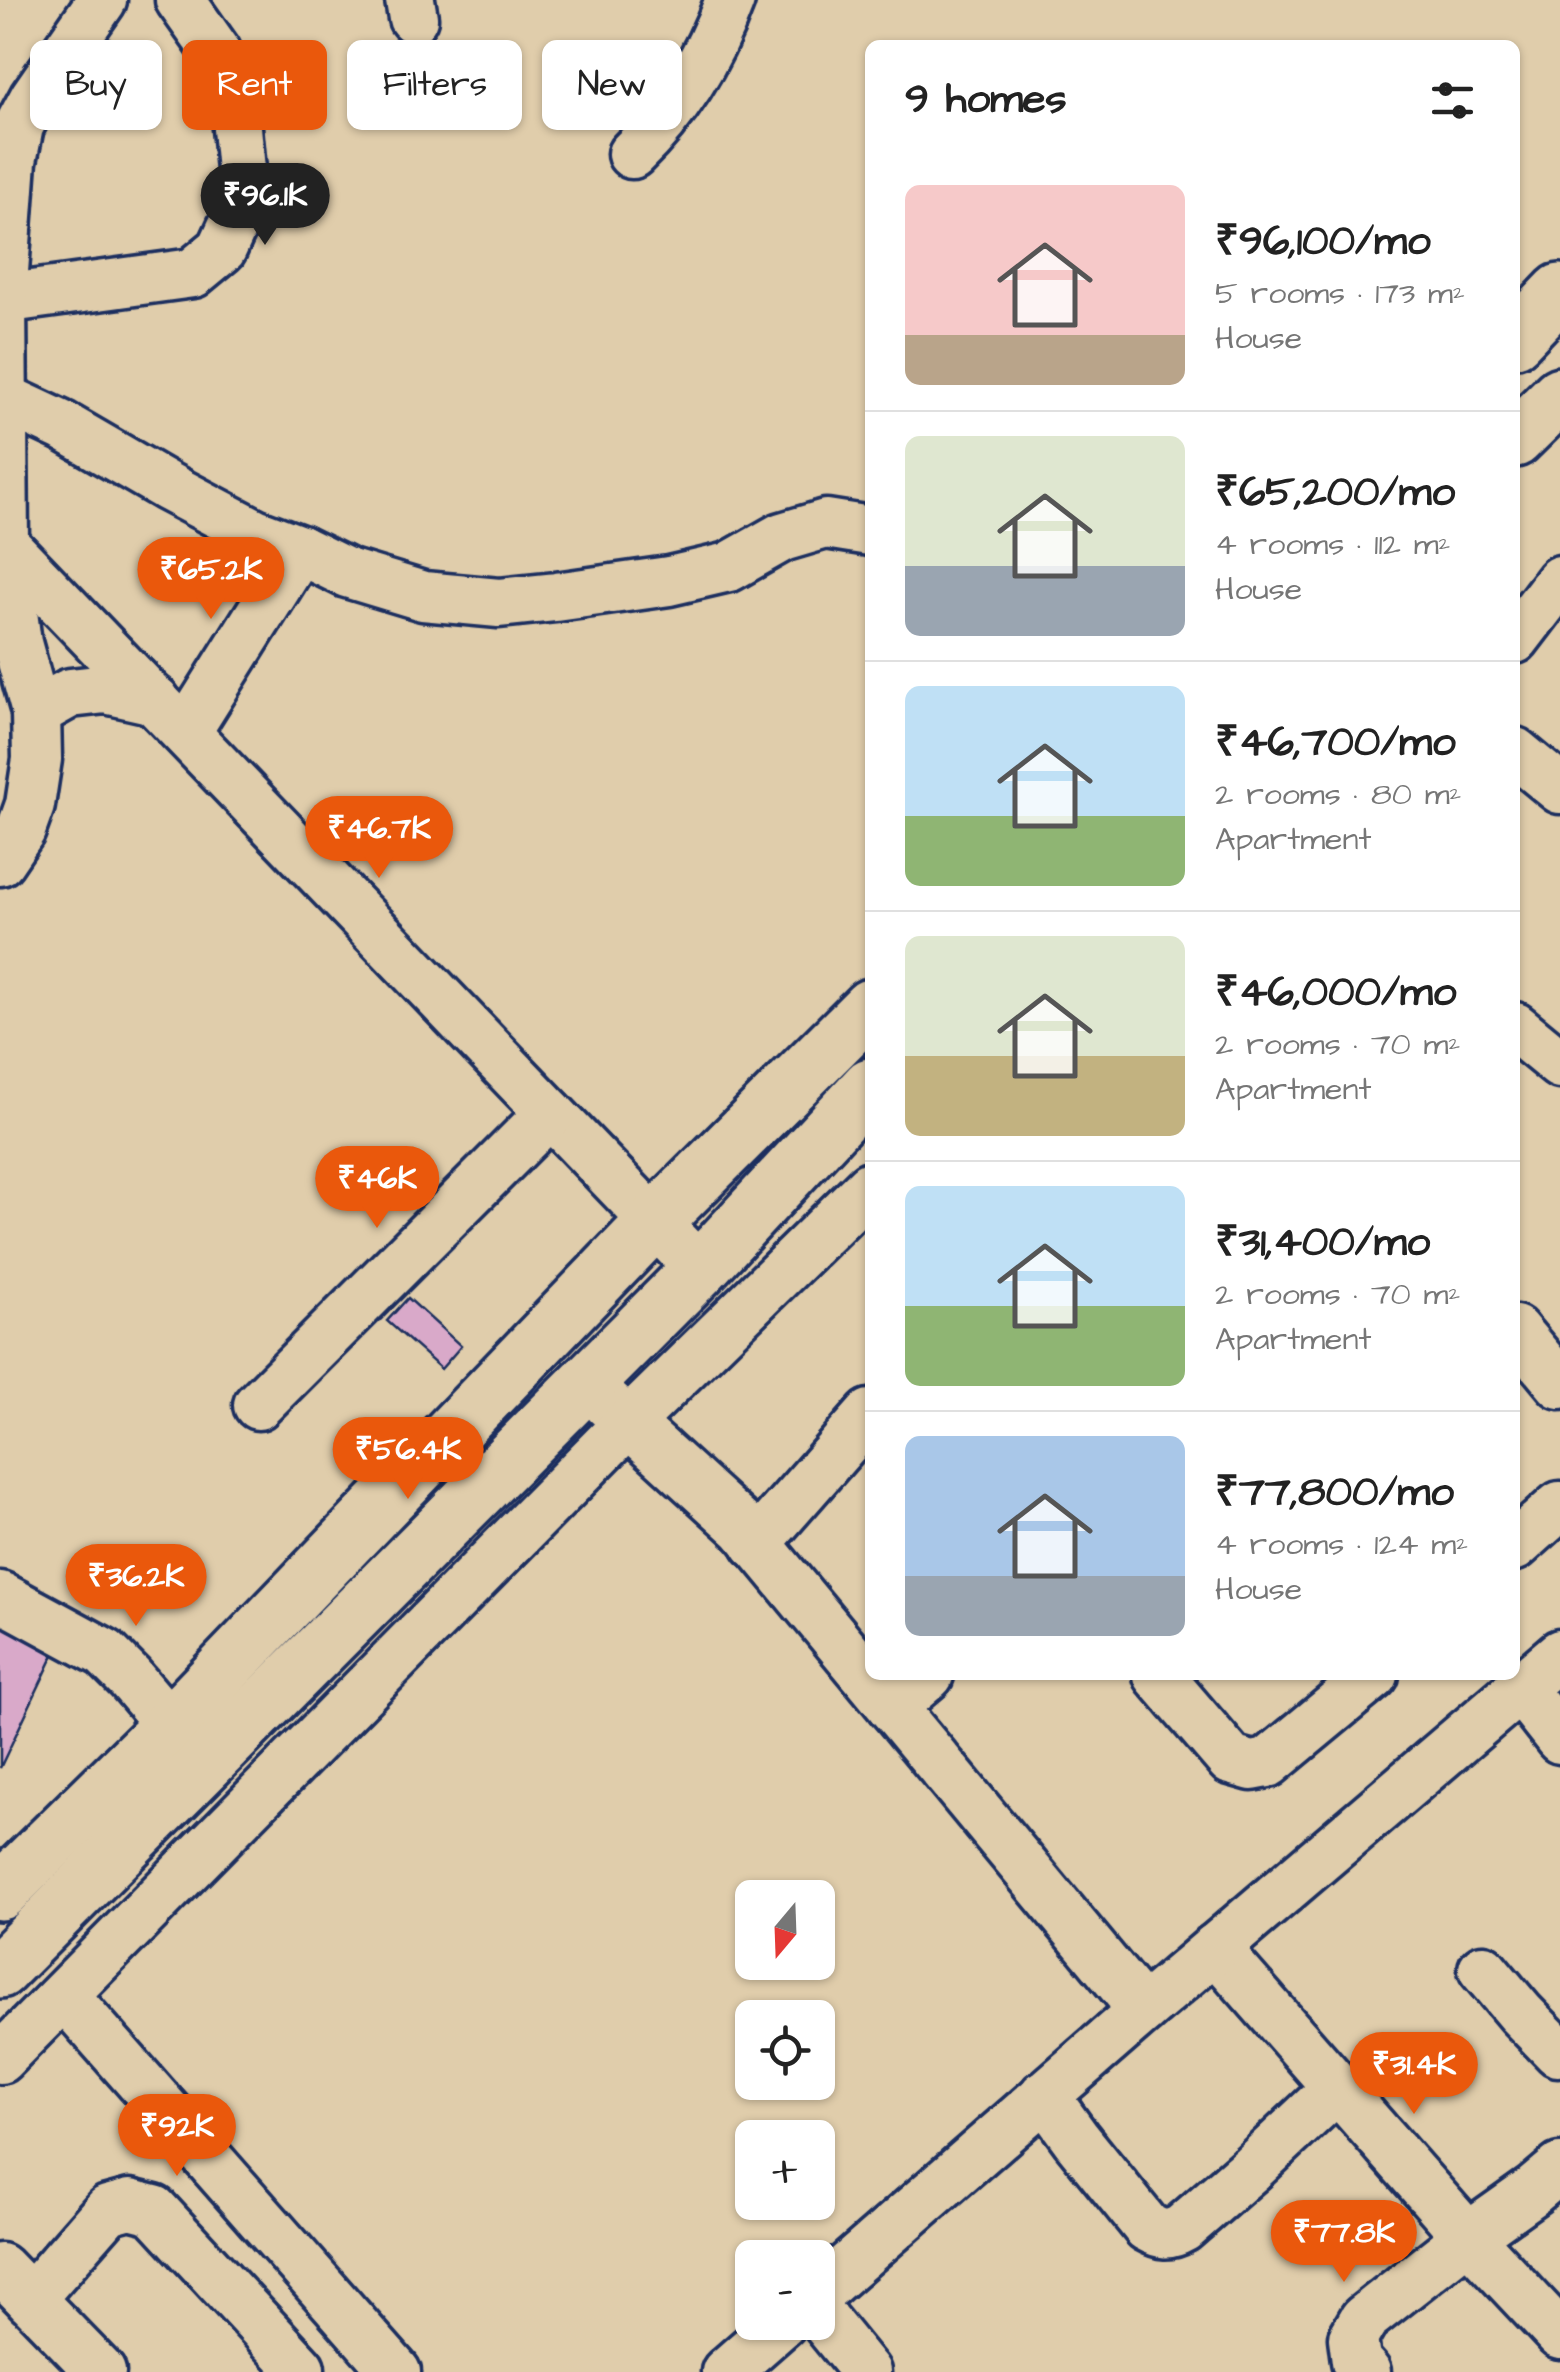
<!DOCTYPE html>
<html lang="en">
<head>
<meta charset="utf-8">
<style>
	body { margin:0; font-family:"Architects Daughter",sans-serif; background:#f6f6f6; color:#222; height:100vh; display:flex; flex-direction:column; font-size:38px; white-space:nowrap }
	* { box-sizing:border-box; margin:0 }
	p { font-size:32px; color:#767676 }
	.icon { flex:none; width:55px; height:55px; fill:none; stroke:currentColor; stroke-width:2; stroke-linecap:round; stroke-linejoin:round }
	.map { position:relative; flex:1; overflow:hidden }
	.drawer { position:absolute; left:865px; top:40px; width:655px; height:1640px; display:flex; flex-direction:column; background:#fff; border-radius:15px; box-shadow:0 2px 8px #0004 }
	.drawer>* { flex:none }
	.top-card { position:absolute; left:30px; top:40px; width:685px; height:90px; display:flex; gap:20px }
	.needle { width:65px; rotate:199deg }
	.fabs { position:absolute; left:735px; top:1880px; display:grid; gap:20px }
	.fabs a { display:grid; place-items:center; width:100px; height:100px; border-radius:15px; background:#fff; box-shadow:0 2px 8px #0004; font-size:50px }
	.price { position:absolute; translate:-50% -85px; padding:0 22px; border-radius:35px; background:#ea580c; color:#fff; font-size:32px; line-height:65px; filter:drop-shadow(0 2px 5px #0008) }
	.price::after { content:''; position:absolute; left:50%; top:60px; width:30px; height:22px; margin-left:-15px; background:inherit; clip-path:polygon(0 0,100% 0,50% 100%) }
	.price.on { background:#222; color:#fff }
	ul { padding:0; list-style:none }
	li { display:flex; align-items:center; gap:30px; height:250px; padding:0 40px }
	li+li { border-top:2px solid #e0e0e0 }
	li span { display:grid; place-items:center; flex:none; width:280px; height:200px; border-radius:15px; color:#555 }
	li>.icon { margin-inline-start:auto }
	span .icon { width:120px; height:120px; fill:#fffc; stroke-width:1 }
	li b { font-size:42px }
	h2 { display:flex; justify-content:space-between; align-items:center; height:120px; padding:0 40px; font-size:42px }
	.tag { padding:0 35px; border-radius:15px; background:#fff; box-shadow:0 2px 8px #0004; font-size:35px; line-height:90px }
	.tag.on { background:#ea580c; color:#fff }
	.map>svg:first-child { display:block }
	.building { fill:#d9a9c9; stroke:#1b2f5e; stroke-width:2.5 }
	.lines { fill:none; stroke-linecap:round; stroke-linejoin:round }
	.minor-casing { stroke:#1b2f5e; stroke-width:55 }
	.tertiary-casing { stroke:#1b2f5e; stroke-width:62 }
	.minor { stroke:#e0cdab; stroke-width:48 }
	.tertiary { stroke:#e0cdab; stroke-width:55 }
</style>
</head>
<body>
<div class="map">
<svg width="1560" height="2372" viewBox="0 0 1560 2372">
	<rect width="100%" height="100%" fill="#e0cdab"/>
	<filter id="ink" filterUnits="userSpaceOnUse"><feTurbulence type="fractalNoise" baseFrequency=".01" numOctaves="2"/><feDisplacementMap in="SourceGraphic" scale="20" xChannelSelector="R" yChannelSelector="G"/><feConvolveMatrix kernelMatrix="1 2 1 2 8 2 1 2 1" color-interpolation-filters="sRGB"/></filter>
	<g filter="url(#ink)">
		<!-- building -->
		<g class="building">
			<polygon points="408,1298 461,1346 441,1369 387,1321"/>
			<polygon points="0,1616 59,1644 0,1768"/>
		</g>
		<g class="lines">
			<defs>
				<g id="minor">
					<polyline points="410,0 413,18"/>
					<path d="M632,154C676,112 709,57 730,0"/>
					<polyline points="2,299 193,273 222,249 239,212 241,170 234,97 216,51 180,0"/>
					<polyline points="3,398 63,426 168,487 255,533 300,550 347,573 423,596 499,603 556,597 669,581 729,567 782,537 826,524 870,531"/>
					<polyline points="4,544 700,1269"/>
					<polyline points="1515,639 1560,580"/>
					<polyline points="36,712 70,693 106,689 155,700"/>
					<polyline points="186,732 300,550"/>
					<polyline points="1515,752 1560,789"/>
					<polyline points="0,861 21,830 30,805 37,759 36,712 17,643 4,544 2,299 12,161 19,126 34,98 102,0"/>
					<polyline points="1515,1027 1560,1064"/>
					<polyline points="1515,1330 1560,1384"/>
					<polyline points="607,1403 744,1528 1143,2010"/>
					<polyline points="258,1405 550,1113"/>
					<polyline points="756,1544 870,1414"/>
					<polyline points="1515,1546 1560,1506"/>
					<polyline points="0,1596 105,1653 130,1678 170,1725 199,1744"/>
					<polyline points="1158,1675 1231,1760 1252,1766 1268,1763 1374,1675"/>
					<polyline points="1520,1688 1560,1739"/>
					<polyline points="892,1707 929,1675"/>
					<polyline points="1215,1948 1468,2237 1560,2335"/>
					<polyline points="1483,1969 1520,2013 1558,2052 1560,2050"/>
					<polyline points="64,1995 396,2372"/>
					<polyline points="0,2059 628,1423 870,1186"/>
					<path d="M1044,2095L1076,2139L1147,2227C1161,2235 1169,2236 1183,2228L1253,2167L1337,2088"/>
					<polyline points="0,2268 101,2372"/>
					<polyline points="818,2293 1143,2010 1560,1654"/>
					<polyline points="30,2299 108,2210 130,2204 154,2210 300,2368"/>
					<polyline points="818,2313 866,2372"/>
					<polyline points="726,2372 783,2322"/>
					<polyline points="1366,2372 1356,2361 1353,2338 1364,2319 1468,2237 1534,2190 1560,2168"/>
				</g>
				<g id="tertiary">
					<polyline points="1515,339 1560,292"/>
					<polyline points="1515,439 1560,395"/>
					<polyline points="0,1892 170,1725 655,1221 870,1007"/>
					<polyline points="0,1970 700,1269 870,1086"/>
				</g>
			</defs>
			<!-- minor casing -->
			<use href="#minor" class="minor-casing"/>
			<!-- tertiary casing -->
			<use href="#tertiary" class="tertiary-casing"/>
			<!-- minor -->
			<use href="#minor" class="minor"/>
			<!-- tertiary -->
			<use href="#tertiary" class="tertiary"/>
		</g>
	</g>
</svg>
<div class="fabs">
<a><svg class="needle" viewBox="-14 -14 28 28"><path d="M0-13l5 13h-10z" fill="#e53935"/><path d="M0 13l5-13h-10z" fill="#767676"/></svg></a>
<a><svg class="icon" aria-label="locate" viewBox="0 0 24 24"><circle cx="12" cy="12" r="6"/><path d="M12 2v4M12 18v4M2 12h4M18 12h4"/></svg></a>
<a>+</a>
<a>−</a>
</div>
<b class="price on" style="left:265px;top:248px">₹96.1K</b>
<b class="price" style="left:211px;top:622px">₹65.2K</b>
<b class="price" style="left:379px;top:881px">₹46.7K</b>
<b class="price" style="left:377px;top:1231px">₹46K</b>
<b class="price" style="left:408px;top:1502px">₹56.4K</b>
<b class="price" style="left:136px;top:1629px">₹36.2K</b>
<b class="price" style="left:1414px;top:2117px">₹31.4K</b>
<b class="price" style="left:177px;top:2179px">₹92K</b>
<b class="price" style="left:1344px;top:2285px">₹77.8K</b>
<div class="top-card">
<a class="tag">Buy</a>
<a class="tag on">Rent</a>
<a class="tag">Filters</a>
<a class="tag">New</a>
</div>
<section class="drawer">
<h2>9 homes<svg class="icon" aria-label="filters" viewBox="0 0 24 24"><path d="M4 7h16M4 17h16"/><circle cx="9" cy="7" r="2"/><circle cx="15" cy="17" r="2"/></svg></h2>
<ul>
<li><span style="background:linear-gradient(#f6c9c9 75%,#b9a48a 0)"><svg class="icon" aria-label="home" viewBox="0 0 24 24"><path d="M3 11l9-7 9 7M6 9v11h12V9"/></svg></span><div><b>₹96,100/mo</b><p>5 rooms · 173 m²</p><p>House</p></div></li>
<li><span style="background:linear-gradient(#dfe7d0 65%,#9aa5b1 0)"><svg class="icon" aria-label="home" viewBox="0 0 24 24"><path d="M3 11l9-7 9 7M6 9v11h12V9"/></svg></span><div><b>₹65,200/mo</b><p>4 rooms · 112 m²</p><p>House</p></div></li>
<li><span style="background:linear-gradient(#bfe0f5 65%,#8fb573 0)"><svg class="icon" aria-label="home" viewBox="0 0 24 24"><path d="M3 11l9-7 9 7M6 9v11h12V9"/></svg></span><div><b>₹46,700/mo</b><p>2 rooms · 80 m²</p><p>Apartment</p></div></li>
<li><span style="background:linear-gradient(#dfe7d0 60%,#c2b280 0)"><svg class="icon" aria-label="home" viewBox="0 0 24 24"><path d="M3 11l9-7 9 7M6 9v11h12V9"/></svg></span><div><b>₹46,000/mo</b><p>2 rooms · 70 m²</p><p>Apartment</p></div></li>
<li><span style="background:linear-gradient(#bfe0f5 60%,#8fb573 0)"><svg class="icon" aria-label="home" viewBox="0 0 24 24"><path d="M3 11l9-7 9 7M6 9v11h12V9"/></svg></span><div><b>₹31,400/mo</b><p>2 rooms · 70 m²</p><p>Apartment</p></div></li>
<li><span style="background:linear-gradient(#a9c7e8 70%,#9aa5b1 0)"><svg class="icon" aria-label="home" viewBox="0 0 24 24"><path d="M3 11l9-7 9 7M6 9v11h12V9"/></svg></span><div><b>₹77,800/mo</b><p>4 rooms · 124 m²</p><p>House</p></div></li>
</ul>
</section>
</div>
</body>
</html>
